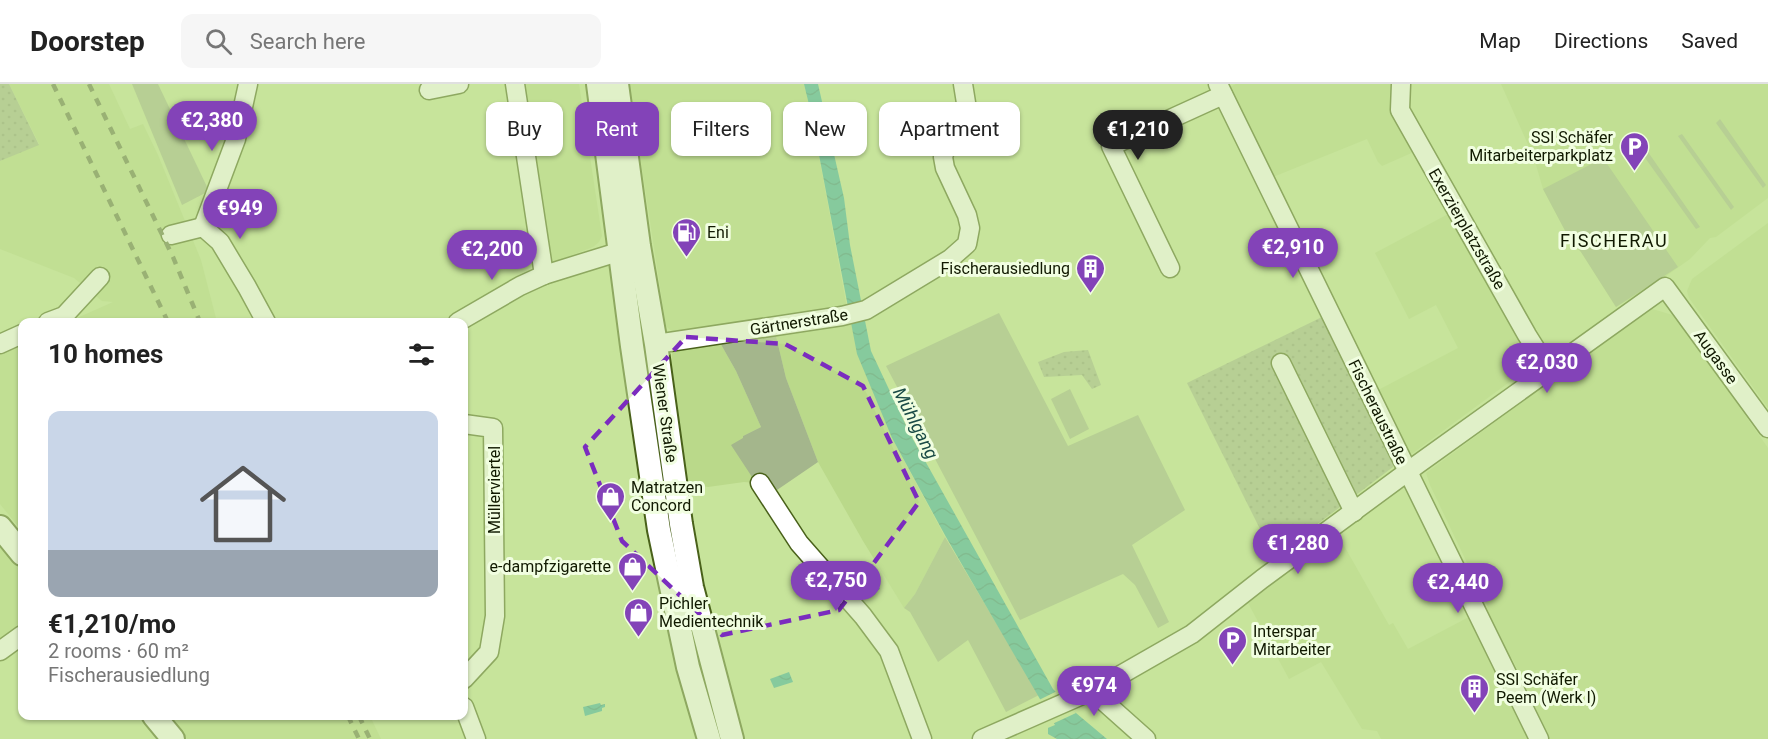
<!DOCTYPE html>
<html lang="en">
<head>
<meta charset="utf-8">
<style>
	body { margin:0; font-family:Roboto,sans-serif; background:#f6f6f6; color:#222; height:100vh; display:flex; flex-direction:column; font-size:22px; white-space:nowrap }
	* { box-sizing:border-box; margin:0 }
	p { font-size:20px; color:#767676 }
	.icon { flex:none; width:33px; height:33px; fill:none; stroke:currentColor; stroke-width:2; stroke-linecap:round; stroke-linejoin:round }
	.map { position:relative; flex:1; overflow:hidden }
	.side { position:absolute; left:18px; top:234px; width:450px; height:402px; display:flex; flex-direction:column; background:#fff; border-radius:12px; box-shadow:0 2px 4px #0004 }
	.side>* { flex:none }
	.hud { position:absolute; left:486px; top:18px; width:570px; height:54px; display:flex; gap:12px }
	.price { position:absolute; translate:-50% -51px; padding:0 14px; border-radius:21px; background:#8343b8; color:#fff; font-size:20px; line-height:39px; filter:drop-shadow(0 2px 3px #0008) }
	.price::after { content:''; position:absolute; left:50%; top:36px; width:18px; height:14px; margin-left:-9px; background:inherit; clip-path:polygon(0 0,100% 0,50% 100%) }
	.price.selected { background:#222; color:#fff }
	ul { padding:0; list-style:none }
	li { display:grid; align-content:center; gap:12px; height:318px; padding:0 30px }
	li+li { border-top:2px solid #e0e0e0 }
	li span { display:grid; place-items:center; height:186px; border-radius:12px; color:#555 }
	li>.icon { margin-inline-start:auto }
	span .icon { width:108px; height:108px; fill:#fffc; stroke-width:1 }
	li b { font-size:26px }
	h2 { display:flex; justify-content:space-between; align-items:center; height:72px; padding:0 30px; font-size:26px }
	.chip { padding:0 21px; border-radius:12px; background:#fff; box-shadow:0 2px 4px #0004; font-size:21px; line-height:54px }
	.chip.selected { background:#8343b8; color:#fff }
	header { display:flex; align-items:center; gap:36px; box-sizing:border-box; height:84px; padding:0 30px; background:#fff; border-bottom:2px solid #e0e0e0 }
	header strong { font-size:28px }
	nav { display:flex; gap:33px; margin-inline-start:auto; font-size:21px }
	.search { width:420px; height:54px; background:#f6f6f6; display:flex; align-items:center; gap:15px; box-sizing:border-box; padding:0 21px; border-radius:12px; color:#767676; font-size:22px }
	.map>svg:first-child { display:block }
	.built { fill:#bad98a; fill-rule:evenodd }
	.grass { fill:#a4b68c }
	.park { fill:url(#park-dots) }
	.water { fill:url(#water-waves) }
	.pier { fill:#c7e49b }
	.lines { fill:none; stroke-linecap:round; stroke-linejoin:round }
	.minor-casing { stroke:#49611a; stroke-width:21 }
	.major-casing { stroke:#49611a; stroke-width:26 }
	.minor { stroke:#fff; stroke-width:18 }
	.major { stroke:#fff; stroke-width:22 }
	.rail { stroke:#627345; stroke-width:4.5; stroke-dasharray:8 8; stroke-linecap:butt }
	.marked { fill:none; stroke:#7b2cbf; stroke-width:4.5; stroke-dasharray:12 8; stroke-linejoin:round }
	.labels { text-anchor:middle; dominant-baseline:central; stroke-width:6; stroke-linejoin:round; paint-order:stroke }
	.poi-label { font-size:16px; fill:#101900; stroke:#f1fee1; text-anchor:start }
	.street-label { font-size:16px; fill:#101900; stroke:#f1fee1 }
	.neighbourhood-label { font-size:18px; letter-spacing:1.5px; fill:#101900; stroke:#f1fee1 }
	.water-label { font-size:18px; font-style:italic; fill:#1a4b46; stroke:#f1fee1 }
</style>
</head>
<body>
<header>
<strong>Doorstep</strong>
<div class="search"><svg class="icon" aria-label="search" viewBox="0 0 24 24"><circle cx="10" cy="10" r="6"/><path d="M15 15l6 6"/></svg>Search here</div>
<nav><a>Map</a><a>Directions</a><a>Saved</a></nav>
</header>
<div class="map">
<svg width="1768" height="655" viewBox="0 0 1768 655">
	<defs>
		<pattern id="park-dots" width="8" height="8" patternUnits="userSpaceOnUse" patternTransform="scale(1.5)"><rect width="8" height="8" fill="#a4b68c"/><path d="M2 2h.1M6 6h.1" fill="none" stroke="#8c9c77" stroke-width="1.8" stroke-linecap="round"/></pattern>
		<pattern id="water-waves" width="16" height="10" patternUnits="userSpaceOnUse" patternTransform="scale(1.5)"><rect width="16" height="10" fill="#39aca1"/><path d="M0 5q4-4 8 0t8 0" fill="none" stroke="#2f8b81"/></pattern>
	</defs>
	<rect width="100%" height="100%" fill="#c7e49b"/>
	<!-- built -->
	<g class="built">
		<polygon points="9,0 109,0 130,45 143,40 158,71 201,176 217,238 68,238 113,218 102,217 74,194 0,165 0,77 39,60"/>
		<polygon points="521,0 579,0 602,152 599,158 593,163 551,179 548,178"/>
		<polygon points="629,0 804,0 811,29 847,224 678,253 666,242"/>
		<polygon points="1236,0 1395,0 1416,67 1382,82 1378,78 1367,55 1273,93 1230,3"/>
		<polygon points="1501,0 1768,0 1768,114 1716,153 1710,154 1690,175 1652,202 1616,223 1581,168 1570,156 1543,105 1534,74"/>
		<polygon points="1452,128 1535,279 1413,369 1393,377 1363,314 1458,264 1436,221 1409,235 1375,169"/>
		<polygon points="1768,139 1768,324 1689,214 1687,207 1692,195"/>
		<path d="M1649,224L1676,232L1768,364V655H1381L1377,647L1362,645L1321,578L1289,595L1248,519L1338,451L1389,541L1393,539L1408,565L1488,523L1430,401L1426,389ZM1512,574L1545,644L1528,653L1494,584Z"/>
		<polygon points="851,239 892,354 945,453 915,510 904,524 863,457 818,378 786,294 776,252"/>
		<polygon points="719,257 736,287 761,343 743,352 756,399 744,398 708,403 685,399 671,279 672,270 674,266"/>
		<polygon points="22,259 22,447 0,420 0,269"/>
		<polygon points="0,462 22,489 22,537 0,555"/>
		<polygon points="168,632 370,632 381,655 187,655"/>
	</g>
	<!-- grass -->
	<g class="grass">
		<polygon points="132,0 158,0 209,107 182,121"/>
		<polygon points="1720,35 1766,101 1763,104 1716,39"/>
		<polygon points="1682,50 1734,123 1731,126 1678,52"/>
		<polygon points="1648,68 1700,143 1696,145 1643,71"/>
		<polygon points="1603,74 1678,183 1616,223 1581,168 1570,156 1543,105"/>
		<polygon points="999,229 1068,362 1138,331 1185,426 1132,461 1169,538 1158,544 1135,501 1123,490 1020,536 886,282"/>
		<polygon points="776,252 786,294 818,378 777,406 765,392 754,396 731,361 743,354 743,352 761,343 736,287 719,257"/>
		<polygon points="1070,305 1089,345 1070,355 1051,315"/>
		<polygon points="945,453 1039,611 1006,628 968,556 938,578 910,528 904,524 915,510"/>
	</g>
	<!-- park -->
	<g class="park">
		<polygon points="0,0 9,0 39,61 0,77"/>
		<polygon points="1324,232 1393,377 1393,383 1274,473 1187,299"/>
		<polygon points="1088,266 1101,301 1092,305 1082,291 1044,293 1038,278 1064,268"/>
	</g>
	<!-- water -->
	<g class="water">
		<polygon points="804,0 818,0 844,114 850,161 871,267 910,350 1053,605 1076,629 1107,655 1021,655 1055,641 946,453 892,354 857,270 811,29"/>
		<polygon points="868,488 880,505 873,509 861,493"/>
		<polygon points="789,588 793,598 774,604 770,595"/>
		<polygon points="600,619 601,621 605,620 605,623 602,624 602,627 585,632 583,623"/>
	</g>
	<!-- pier -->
	<polygon class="pier" points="1059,606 1076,629 1048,642 1048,650 1057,655 1018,655 1019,652 1051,640 1039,616"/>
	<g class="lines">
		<defs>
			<g id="minor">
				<polyline points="515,0 544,191"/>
				<polyline points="1218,0 1539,655"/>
				<polyline points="1401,0 1400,26 1527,251 1549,286"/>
				<polyline points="429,6 459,0"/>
				<polyline points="203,143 236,55 248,0"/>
				<polyline points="171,151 203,143 220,158 247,203 266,238"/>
				<polyline points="1170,184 1111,62 1223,11"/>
				<polyline points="48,238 64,232 100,193"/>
				<polyline points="458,238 520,202 544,191 631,164"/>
				<polyline points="0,260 22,250"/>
				<polyline points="656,260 842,232 866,226 950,175 967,160 970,144 967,131 945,84 943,73 947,60 959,44 967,25 963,0"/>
				<polyline points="1281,279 1354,428"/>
				<polyline points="464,340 493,344 495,532 489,568 464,595"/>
				<polyline points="760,399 799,459 863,532 889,567 922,655"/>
				<polyline points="0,567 22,551"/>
				<polyline points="1096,605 1100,614 1146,655"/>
				<polyline points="464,623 476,655"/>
				<polyline points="982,655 1096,605 1192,550 1262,495 1418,380 1665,203 1768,344"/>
			</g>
			<g id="major">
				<polyline points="598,0 632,262 659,446 688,583 709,655"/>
				<polyline points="617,0 639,162 656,260 681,440 692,503 732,655"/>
				<polyline points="0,443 22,470"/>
				<polyline points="154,632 173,655"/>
			</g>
		</defs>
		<!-- minor casing -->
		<use href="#minor" class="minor-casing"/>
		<!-- major casing -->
		<use href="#major" class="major-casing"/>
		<!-- minor -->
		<use href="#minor" class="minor"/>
		<!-- major -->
		<use href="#major" class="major"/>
		<!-- rail -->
		<g class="rail">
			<polyline points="53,0 168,238"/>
			<polyline points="89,0 173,173 200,238"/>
			<polyline points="348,632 359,655"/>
			<polyline points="359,632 370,655"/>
		</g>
	</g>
	<!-- marked area -->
	<path d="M0 0H1768V655H0ZM686,253L785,260L863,302L919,418L839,526L722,551L622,457L585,363Z" fill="#c7e49b" fill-opacity=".55" fill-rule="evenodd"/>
	<path class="marked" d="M686,253L785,260L863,302L919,418L839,526L722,551L622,457L585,363Z"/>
	<!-- icons -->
	<defs>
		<symbol id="parking-pin" viewBox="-11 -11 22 30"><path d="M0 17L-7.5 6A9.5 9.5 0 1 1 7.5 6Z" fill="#8343b8" stroke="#f1fee1"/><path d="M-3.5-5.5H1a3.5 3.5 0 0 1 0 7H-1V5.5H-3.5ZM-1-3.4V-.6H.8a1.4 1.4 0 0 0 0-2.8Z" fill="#fff"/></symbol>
		<symbol id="fuel-pin" viewBox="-11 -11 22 30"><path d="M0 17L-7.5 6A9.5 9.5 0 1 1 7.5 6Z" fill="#8343b8" stroke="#f1fee1"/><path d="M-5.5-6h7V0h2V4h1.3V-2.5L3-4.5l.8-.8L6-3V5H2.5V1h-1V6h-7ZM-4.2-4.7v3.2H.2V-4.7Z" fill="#fff"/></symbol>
		<symbol id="building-pin" viewBox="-11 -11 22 30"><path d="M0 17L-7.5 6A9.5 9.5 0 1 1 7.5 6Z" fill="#8343b8" stroke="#f1fee1"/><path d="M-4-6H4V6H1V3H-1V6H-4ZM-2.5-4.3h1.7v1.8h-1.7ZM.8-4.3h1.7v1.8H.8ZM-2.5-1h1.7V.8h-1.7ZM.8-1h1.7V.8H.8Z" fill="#fff"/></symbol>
		<symbol id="shop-pin" viewBox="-11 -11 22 30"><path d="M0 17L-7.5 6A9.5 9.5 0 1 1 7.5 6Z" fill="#8343b8" stroke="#f1fee1"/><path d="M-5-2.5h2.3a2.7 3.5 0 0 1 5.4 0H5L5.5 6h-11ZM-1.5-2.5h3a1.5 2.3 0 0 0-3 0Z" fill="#fff"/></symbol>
	</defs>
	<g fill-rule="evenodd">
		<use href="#parking-pin" x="1618" y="46" width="33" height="45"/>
		<use href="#fuel-pin" x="670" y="132" width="33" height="45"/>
		<use href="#building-pin" x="1074" y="168" width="33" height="45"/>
		<use href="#shop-pin" x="594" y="396" width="33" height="45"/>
		<use href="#shop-pin" x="616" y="466" width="33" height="45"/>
		<use href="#shop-pin" x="622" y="512" width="33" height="45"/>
		<use href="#parking-pin" x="1216" y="540" width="33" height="45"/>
		<use href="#building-pin" x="1458" y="588" width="33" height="45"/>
	</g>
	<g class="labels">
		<!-- poi labels -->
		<g class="poi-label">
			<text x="1613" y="53" text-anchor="end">SSI Schäfer<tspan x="1613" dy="18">Mitarbeiterparkplatz</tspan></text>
			<text x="707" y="148">Eni</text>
			<text x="1070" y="184" text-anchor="end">Fischerausiedlung</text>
			<text x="631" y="403">Matratzen<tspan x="631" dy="18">Concord</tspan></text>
			<text x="611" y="482" text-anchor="end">e-dampfzigarette</text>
			<text x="659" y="519">Pichler<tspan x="659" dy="18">Medientechnik</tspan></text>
			<text x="1253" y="547">Interspar<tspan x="1253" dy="18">Mitarbeiter</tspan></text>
			<text x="1496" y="595">SSI Schäfer<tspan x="1496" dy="18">Peem (Werk I)</tspan></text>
		</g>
		<!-- street labels -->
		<g class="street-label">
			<text transform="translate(1467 145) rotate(60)">Exerzierplatzstraße</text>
			<text transform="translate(799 238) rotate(-9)">Gärtnerstraße</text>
			<text transform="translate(1716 273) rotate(54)">Augasse</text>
			<text transform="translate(1378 328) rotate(64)">Fischeraustraße</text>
			<text transform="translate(665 329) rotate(82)">Wiener Straße</text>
			<text transform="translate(494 406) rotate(-90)">Müllerviertel</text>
		</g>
		<!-- neighbourhood labels -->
		<g class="neighbourhood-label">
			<text x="1614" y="156">FISCHERAU</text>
		</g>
		<!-- water labels -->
		<g class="water-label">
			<text transform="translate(916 339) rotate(63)">Mühlgang</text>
		</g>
	</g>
</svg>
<b class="price" style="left:212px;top:68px">€2,380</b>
<b class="price selected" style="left:1138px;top:77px">€1,210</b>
<b class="price" style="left:240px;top:156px">€949</b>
<b class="price" style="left:1293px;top:195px">€2,910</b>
<b class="price" style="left:492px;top:197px">€2,200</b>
<b class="price" style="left:1547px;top:310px">€2,030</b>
<b class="price" style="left:1298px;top:491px">€1,280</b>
<b class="price" style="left:836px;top:528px">€2,750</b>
<b class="price" style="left:1458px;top:530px">€2,440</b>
<b class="price" style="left:1094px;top:633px">€974</b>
<div class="hud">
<a class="chip">Buy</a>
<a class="chip selected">Rent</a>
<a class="chip">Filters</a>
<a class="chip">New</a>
<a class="chip">Apartment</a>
</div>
<section class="side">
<h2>10 homes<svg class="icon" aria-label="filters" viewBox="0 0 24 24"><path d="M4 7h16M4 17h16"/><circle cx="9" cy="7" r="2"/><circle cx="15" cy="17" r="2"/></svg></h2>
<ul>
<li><span style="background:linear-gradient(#c9d6e8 75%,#9aa5b1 0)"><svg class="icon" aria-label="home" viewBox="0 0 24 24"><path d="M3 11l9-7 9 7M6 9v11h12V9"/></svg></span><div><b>€1,210/mo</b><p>2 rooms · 60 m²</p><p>Fischerausiedlung</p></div></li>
</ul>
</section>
</div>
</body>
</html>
